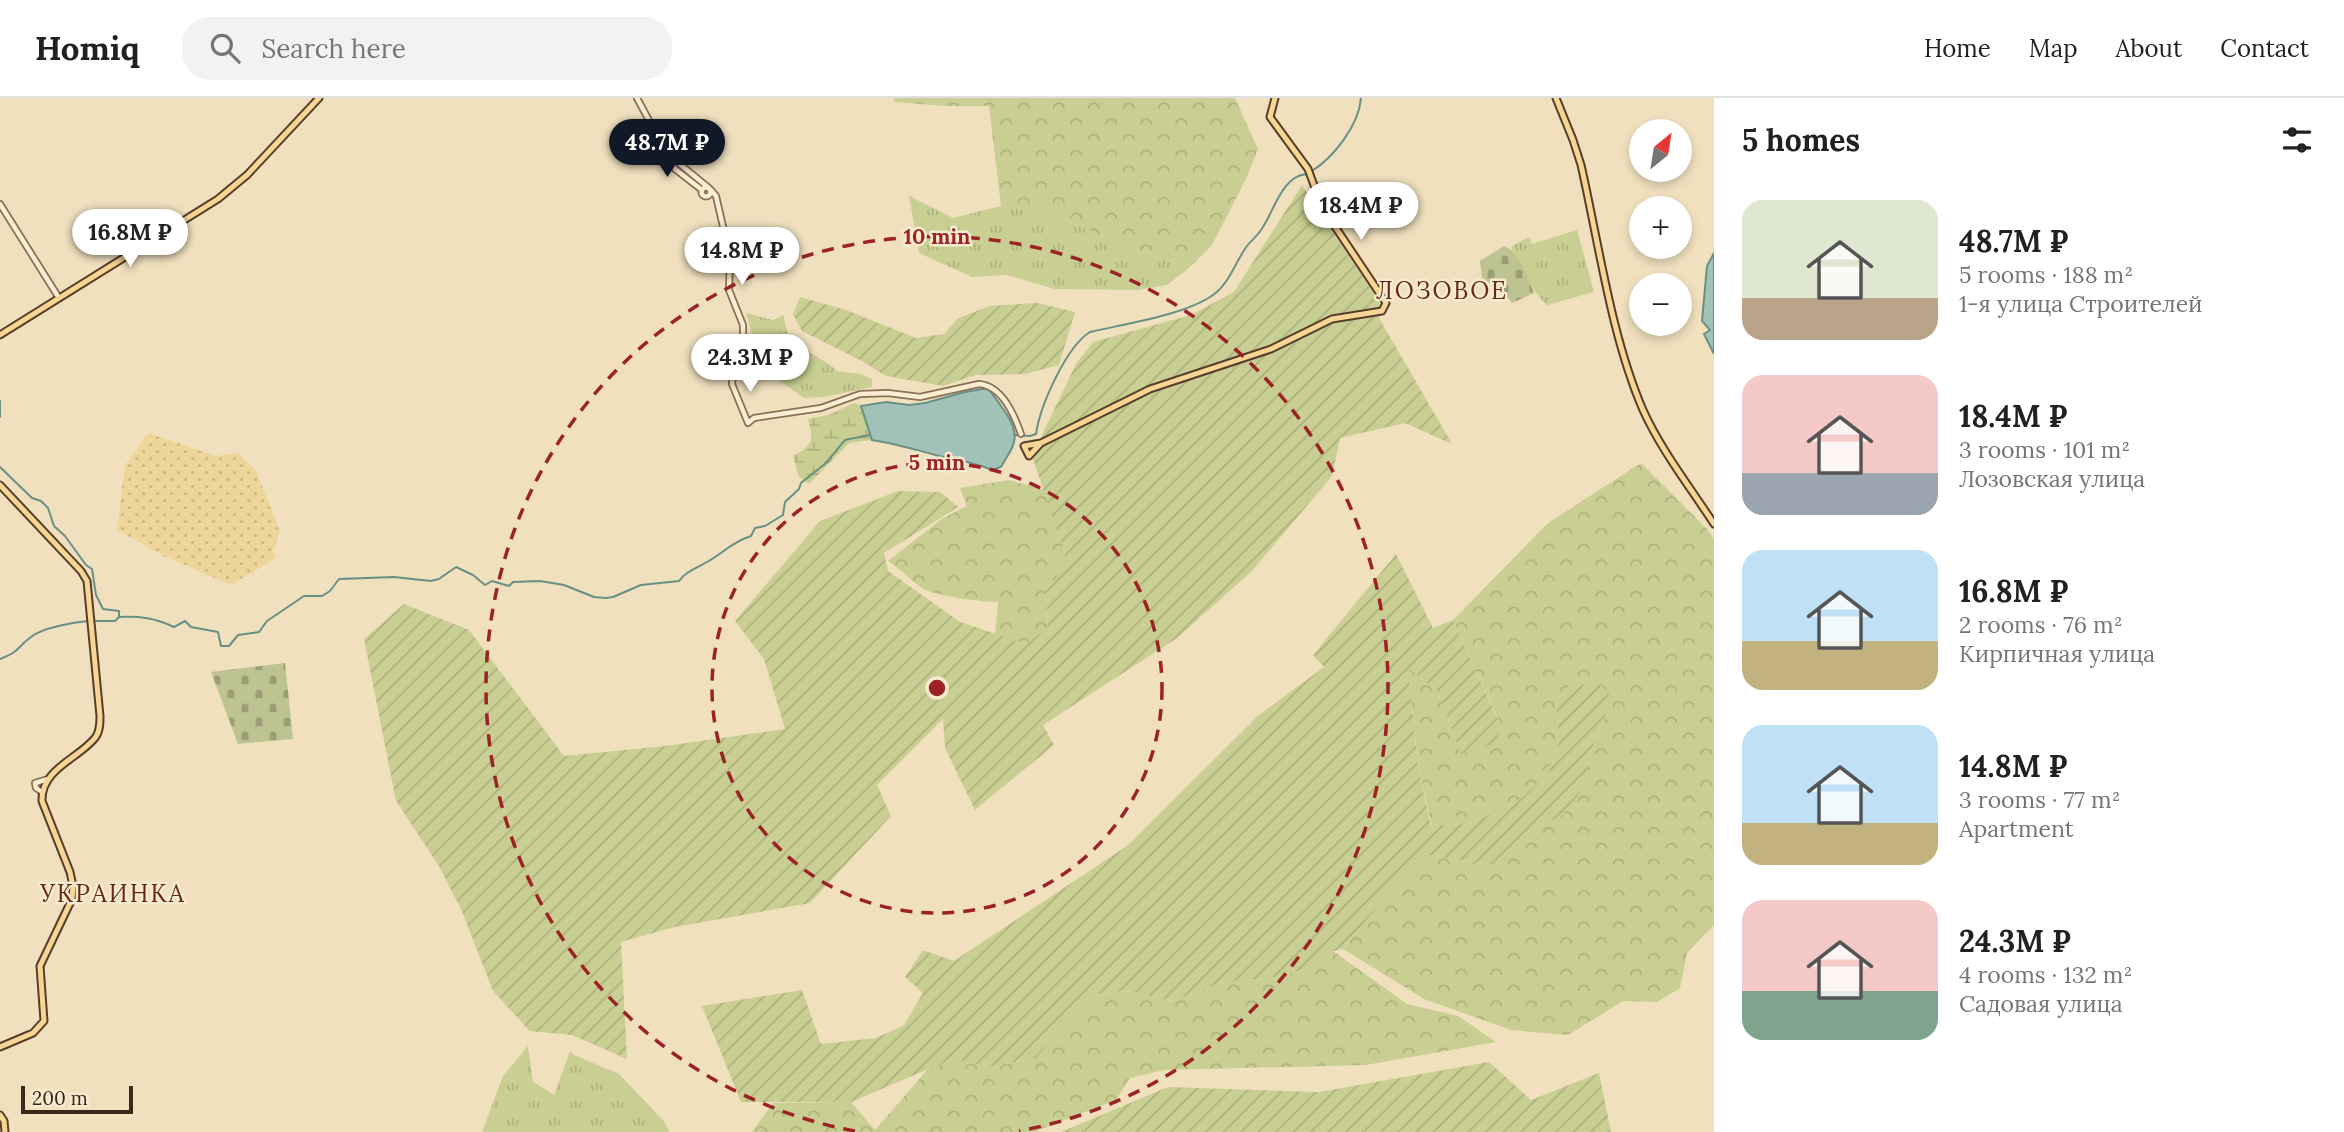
<!DOCTYPE html>
<html lang="en">
<head>
<meta charset="utf-8">
<style>
	body { margin:0; font-family:Lora,serif; background:#f2f2f2; color:#202124; height:100vh; display:flex; flex-direction:column; font-size:26px; white-space:nowrap }
	* { box-sizing:border-box; margin:0 }
	p { font-size:23px; color:#757577 }
	.icon { flex:none; width:38px; height:38px; fill:none; stroke:currentColor; stroke-width:2; stroke-linecap:round; stroke-linejoin:round }
	.map { position:relative; flex:1; overflow:hidden }
	.drawer { display:flex; flex-direction:column; background:#fff; width:630px }
	.drawer>* { flex:none }
	.needle { width:46px; rotate:30deg }
	.controls { position:absolute; left:1629px; top:21px; display:grid; gap:14px }
	.controls a { display:grid; place-items:center; width:63px; height:63px; border-radius:50%; background:#fff; box-shadow:0 4px 10px #0003; font-size:35px }
	.scale { position:absolute; left:21px; bottom:18px; width:112px; box-sizing:border-box; padding-left:7px; border:4px solid #38291b; border-top:0; font-size:19px; line-height:24px; white-space:nowrap; color:#38291b; -webkit-text-stroke:5px #f7eace; paint-order:stroke }
	.price { position:absolute; translate:-50% -60px; padding:0 16px; border-radius:24px; background:#fff; color:#222; font-size:23px; line-height:46px; filter:drop-shadow(0 2px 4px #0008) }
	.price::after { content:''; position:absolute; left:50%; top:42px; width:21px; height:16px; margin-left:-10px; background:inherit; clip-path:polygon(0 0,100% 0,50% 100%) }
	.price.active { background:#111827; color:#fff }
	ul { padding:0; list-style:none }
	li { display:flex; align-items:center; gap:21px; height:175px; padding:0 28px }
	li span { display:grid; place-items:center; flex:none; width:196px; height:140px; border-radius:21px; color:#555 }
	li>.icon { margin-inline-start:auto }
	span .icon { width:84px; height:84px; fill:#fffc; stroke-width:1 }
	li b { font-size:30px }
	h2 { display:flex; justify-content:space-between; align-items:center; height:84px; padding:0 28px; font-size:30px }
	header { display:flex; align-items:center; gap:42px; box-sizing:border-box; height:98px; padding:0 35px; background:#fff; border-bottom:2px solid #e0e0e0 }
	header strong { font-size:33px }
	nav { display:flex; gap:38px; margin-inline-start:auto; font-size:24px }
	.search { width:490px; height:63px; background:#f2f2f2; display:flex; align-items:center; gap:18px; box-sizing:border-box; padding:0 24px; border-radius:28px; color:#757577; font-size:26px }
	main { display:flex; flex:1; min-height:0 }
	.map>svg:first-child { display:block }
	.grass { fill:url(#grass-tufts) }
	.forest { fill:url(#forest-crowns) }
	.wetland { fill:url(#wetland-marsh) }
	.sand { fill:url(#sand-dots) }
	.cemetery { fill:url(#cemetery-stones) }
	.garden { fill:url(#garden-furrows) }
	.water { fill:#a2c2b7; stroke:#699085; stroke-width:2 }
	.lines { fill:none; stroke-linecap:round; stroke-linejoin:round }
	.stream { stroke:#699085; stroke-width:2 }
	.minor-casing { stroke:#8a7056; stroke-width:8 }
	.major-casing { stroke:#573e2b; stroke-width:9 }
	.minor { stroke:#fbedd2; stroke-width:4.5 }
	.major { stroke:#f7d593; stroke-width:5 }
	.ring { fill:none; stroke:#9c2226; stroke-width:3.5; stroke-dasharray:12 9 }
	.labels { text-anchor:middle; dominant-baseline:central; stroke-width:5; stroke-linejoin:round; paint-order:stroke }
	.quarter-label { font-size:24px; letter-spacing:2px; fill:#672718; stroke:#f7eace }
	.centre { fill:#9c2226; stroke:#f7eace; stroke-width:3.5 }
	.ring-label { font-size:21px; text-anchor:middle; font-weight:bold; fill:#9c2226; stroke:#f7eace; stroke-width:5; stroke-linejoin:round; paint-order:stroke }
</style>
</head>
<body>
<header>
<strong>Homiq</strong>
<div class="search"><svg class="icon" aria-label="search" viewBox="0 0 24 24"><circle cx="10" cy="10" r="6"/><path d="M15 15l6 6"/></svg>Search here</div>
<nav><a>Home</a><a>Map</a><a>About</a><a>Contact</a></nav>
</header>
<main>
<div class="map">
<svg width="1714" height="1034" viewBox="0 0 1714 1034">
	<defs>
		<pattern id="grass-tufts" width="24" height="20" patternUnits="userSpaceOnUse" patternTransform="scale(1.75)"><rect width="24" height="20" fill="#c9cf92"/><path d="M3 7l-1-3M5 7V3M7 7l1-3M15 17l-1-3M17 17v-4M19 17l1-3" fill="none" stroke="#adb27d"/></pattern>
		<pattern id="forest-crowns" width="20" height="18" patternUnits="userSpaceOnUse" patternTransform="scale(1.75)"><rect width="20" height="18" fill="#c9cf92"/><path d="M2 6a3 3 0 1 1 6 0M12 15a3 3 0 1 1 6 0" fill="none" stroke="#adb27d"/></pattern>
		<pattern id="wetland-marsh" width="20" height="14" patternUnits="userSpaceOnUse" patternTransform="scale(1.75)"><rect width="20" height="14" fill="#c9cf92"/><path d="M1 5h8M5 5V1M11 12h8M15 12V8" fill="none" stroke="#adb27d"/></pattern>
		<pattern id="sand-dots" width="8" height="8" patternUnits="userSpaceOnUse" patternTransform="scale(1.75)"><rect width="8" height="8" fill="#eed599"/><path d="M2 2h.1M6 6h.1" fill="none" stroke="#cdb783" stroke-width="1.8" stroke-linecap="round"/></pattern>
		<pattern id="cemetery-stones" width="16" height="16" patternUnits="userSpaceOnUse" patternTransform="scale(1.75)"><rect width="16" height="16" fill="#bec392"/><path d="M2 7V4a2 2 0 0 1 4 0v3zM10 15v-3a2 2 0 0 1 4 0v3z" fill="#9b9e76"/></pattern>
		<pattern id="garden-furrows" width="10" height="10" patternUnits="userSpaceOnUse" patternTransform="scale(1.75)"><rect width="10" height="10" fill="#c9cf92"/><path d="M-1 1l2-2M0 10L10 0M9 11l2-2" fill="none" stroke="#adb27d"/></pattern>
	</defs>
	<rect width="100%" height="100%" fill="#f0e0be"/>
	<!-- grass -->
	<g class="grass">
		<polygon points="909,98 953,120 1001,108 1056,118 1124,147 1189,170 1167,187 1138,192 1055,191 1007,177 972,179 919,155"/>
		<path d="M1577,132L1594,194L1547,207C1528,190 1526,171 1511,151L1512,148L1529,139L1532,146Z"/>
		<path d="M746,215L773,222L784,217C786,256 816,251 837,273L861,276L872,281V289L823,299L804,300L781,284L770,273L747,263L753,240Z"/>
		<polygon points="528,948 533,984 554,997 570,953 574,957 619,976 663,1022 670,1034 482,1034 503,978"/>
	</g>
	<!-- forest -->
	<g class="forest">
		<polygon points="893,0 1235,0 1258,51 1246,81 1212,147 1189,170 1124,147 1056,118 1001,108 989,8 945,8 895,4"/>
		<polygon points="1641,365 1707,431 1714,441 1714,827 1687,855 1680,890 1657,904 1623,903 1568,937 1511,932 1424,901 1343,851 1421,756 1492,767 1525,735 1561,718 1584,690 1592,651 1605,620 1556,604 1559,644 1548,677 1515,705 1467,726 1432,728 1418,668 1408,570 1438,594 1461,656 1500,625 1453,522 1548,425"/>
		<path d="M1009,382L1045,392L1065,456L1061,474L1045,494L1048,529L1026,546L995,536L998,504C983,504 933,498 922,490C910,482 901,471 888,463L943,420L967,408L960,390Z"/>
		<polygon points="1333,853 1407,906 1458,918 1496,944 1366,967 1164,972 1130,980 1116,1002 1034,1034 752,1034 773,1005 851,1004 875,1032 928,971 952,961 989,969 1036,960 1092,896 1127,893 1173,903 1220,885 1277,879 1305,871"/>
	</g>
	<!-- wetland -->
	<path class="wetland" d="M854,305L861,308L872,342L849,345L809,386L799,379L793,358C813,347 814,343 808,321L828,317Z"/>
	<!-- sand -->
	<polygon class="sand" points="148,335 216,358 238,355 256,373 280,433 273,453 276,460 231,487 166,459 117,432 125,367"/>
	<!-- cemetery -->
	<g class="cemetery">
		<path d="M1504,148C1521,155 1527,179 1534,195L1512,205L1506,197L1482,180L1480,163Z"/>
		<polygon points="285,565 293,641 238,646 211,574"/>
	</g>
	<!-- garden -->
	<g class="garden">
		<polygon points="1302,87 1379,203 1379,220 1452,346 1405,325 1340,340 1332,378 1252,473 1177,540 1043,627 1054,647 975,712 945,650 943,621 877,687 891,718 810,805 675,829 621,844 627,961 572,937 530,933 493,893 461,811 439,768 396,703 364,541 404,506 469,532 564,658 665,648 785,631 764,561 735,523 820,423 898,393 940,394 958,409 884,455 888,473 960,524 1026,546 1048,529 1045,494 1061,474 1065,456 1032,358 1076,266 1093,244 1191,217 1234,194"/>
		<polygon points="800,199 846,212 916,240 944,236 957,221 989,208 1038,205 1075,214 1059,267 1025,276 976,277 943,288 886,278 862,263 802,233 793,216"/>
		<polygon points="1396,456 1433,530 1453,522 1500,626 1496,645 1461,656 1438,594 1408,570 1418,668 1431,728 1467,726 1515,705 1548,677 1559,644 1556,604 1570,587 1600,586 1609,594 1605,620 1592,651 1584,690 1561,718 1525,735 1492,767 1421,756 1343,851 1333,853 1305,871 1277,879 1220,885 1173,903 1127,893 1092,896 1036,960 989,969 952,961 851,1004 741,1004 702,908 802,892 821,946 876,940 904,927 923,895 905,879 923,852 954,863 1127,748 1259,617 1324,569 1313,557"/>
		<polygon points="1489,964 1531,1002 1599,975 1611,1034 1061,1034 1168,989 1319,994"/>
	</g>
	<!-- water -->
	<g class="water">
		<polygon points="1714,155 1714,256 1704,236 1710,232 1702,223 1707,168"/>
		<path d="M988,290C998,305 1019,326 1014,344C1012,353 1005,361 1001,369L992,372C972,363 953,362 932,356C912,351 893,345 872,342L861,308L886,304L909,307L925,305L965,294Z"/>
	</g>
	<g class="lines">
		<!-- stream -->
		<g class="stream">
			<path d="M1312,73C1334,59 1359,27 1361,0"/>
			<polyline points="0,303 0,319"/>
			<path d="M1015,337L1030,338L1036,336C1040,308 1066,249 1090,234C1124,226 1185,217 1213,197C1230,185 1235,164 1247,148C1251,143 1257,138 1261,132C1274,114 1281,79 1306,76"/>
			<polyline points="0,369 32,400 41,403 48,410 54,428 65,438 86,467 92,471 96,497 103,511 119,513 119,518"/>
			<path d="M95,523H115L119,519C140,518 155,520 174,529L185,523L191,529L218,534L221,548H229L238,537L259,534L267,523L304,498H322L330,493L339,481L394,479L431,483L439,481L456,469L473,477L485,487L492,483L509,488L513,484L540,483L564,487L594,499L606,500L613,499L641,487L679,483C686,473 697,470 707,464C725,454 730,445 751,438L755,430L765,428L783,417L785,404L799,391L801,385L826,365L845,342L869,337"/>
			<path d="M0,561C21,553 16,550 31,539C41,530 75,524 89,523"/>
		</g>
		<defs>
			<g id="minor">
				<polyline points="637,0 675,71 702,92"/>
				<polyline points="670,58 709,90"/>
				<circle cx="706" cy="94" r="4.5"/>
				<path d="M711,92L716,98L730,159L729,192L743,227V247L738,266L734,270L732,286L748,325L754,320L821,310L860,296L888,295L920,299L979,286C1002,288 1014,316 1021,336"/>
				<polyline points="0,106 59,200"/>
				<polyline points="42,694 36,690 35,685 48,681"/>
			</g>
			<g id="major">
				<path d="M1556,0L1573,42L1581,67C1599,146 1611,238 1643,312C1661,352 1690,389 1714,426"/>
				<polyline points="0,237 218,101 247,77 319,0"/>
				<polyline points="1041,345 1024,348 1029,358 1041,345 1150,291 1271,251 1332,221 1382,213 1386,205 1322,109 1308,71 1270,19 1275,0"/>
				<path d="M0,387L81,473L87,483L100,618C100,625 100,634 95,640C78,661 41,671 42,703L70,774L73,788L72,801L40,868L44,923L33,935L0,949"/>
				<polyline points="0,1017 4,1023 5,1034"/>
			</g>
		</defs>
		<!-- minor casing -->
		<use href="#minor" class="minor-casing"/>
		<!-- major casing -->
		<use href="#major" class="major-casing"/>
		<!-- minor -->
		<use href="#minor" class="minor"/>
		<!-- major -->
		<use href="#major" class="major"/>
	</g>
	<!-- distance rings -->
	<g class="ring">
		<circle cx="937" cy="590" r="225"/>
		<path d="M855 1033A451 451 0 1 1 1019 1033"/>
	</g>
	<g class="labels">
		<!-- quarter labels -->
		<g class="quarter-label">
			<text x="1442" y="192">ЛОЗОВОЕ</text>
			<text x="113" y="795">УКРАИНКА</text>
		</g>
	</g>
	<circle cx="937" cy="590" r="10" class="centre"/>
	<g class="ring-label">
		<text x="937" y="146">10 min</text>
		<text x="937" y="372">5 min</text>
	</g>
</svg>
<div class="controls">
<a><svg class="needle" viewBox="-14 -14 28 28"><path d="M0-13l5 13h-10z" fill="#e53935"/><path d="M0 13l5-13h-10z" fill="#757577"/></svg></a>
<a>+</a>
<a>−</a>
</div>
<div class="scale">200 m</div>
<b class="price active" style="left:667px;top:81px">48.7M ₽</b>
<b class="price" style="left:1361px;top:144px">18.4M ₽</b>
<b class="price" style="left:130px;top:171px">16.8M ₽</b>
<b class="price" style="left:742px;top:189px">14.8M ₽</b>
<b class="price" style="left:750px;top:296px">24.3M ₽</b>
</div>
<section class="drawer">
<h2>5 homes<svg class="icon" aria-label="filters" viewBox="0 0 24 24"><path d="M4 7h16M4 17h16"/><circle cx="9" cy="7" r="2"/><circle cx="15" cy="17" r="2"/></svg></h2>
<ul>
<li><span style="background:linear-gradient(#dfe7d0 70%,#b9a48a 0)"><svg class="icon" aria-label="home" viewBox="0 0 24 24"><path d="M3 11l9-7 9 7M6 9v11h12V9"/></svg></span><div><b>48.7M ₽</b><p>5 rooms · 188 m²</p><p>1-я улица Строителей</p></div></li>
<li><span style="background:linear-gradient(#f6c9c9 70%,#9aa5b1 0)"><svg class="icon" aria-label="home" viewBox="0 0 24 24"><path d="M3 11l9-7 9 7M6 9v11h12V9"/></svg></span><div><b>18.4M ₽</b><p>3 rooms · 101 m²</p><p>Лозовская улица</p></div></li>
<li><span style="background:linear-gradient(#bfe0f5 65%,#c2b280 0)"><svg class="icon" aria-label="home" viewBox="0 0 24 24"><path d="M3 11l9-7 9 7M6 9v11h12V9"/></svg></span><div><b>16.8M ₽</b><p>2 rooms · 76 m²</p><p>Кирпичная улица</p></div></li>
<li><span style="background:linear-gradient(#bfe0f5 70%,#c2b280 0)"><svg class="icon" aria-label="home" viewBox="0 0 24 24"><path d="M3 11l9-7 9 7M6 9v11h12V9"/></svg></span><div><b>14.8M ₽</b><p>3 rooms · 77 m²</p><p>Apartment</p></div></li>
<li><span style="background:linear-gradient(#f6c9c9 65%,#7fa58c 0)"><svg class="icon" aria-label="home" viewBox="0 0 24 24"><path d="M3 11l9-7 9 7M6 9v11h12V9"/></svg></span><div><b>24.3M ₽</b><p>4 rooms · 132 m²</p><p>Садовая улица</p></div></li>
</ul>
</section>
</main>
</body>
</html>
